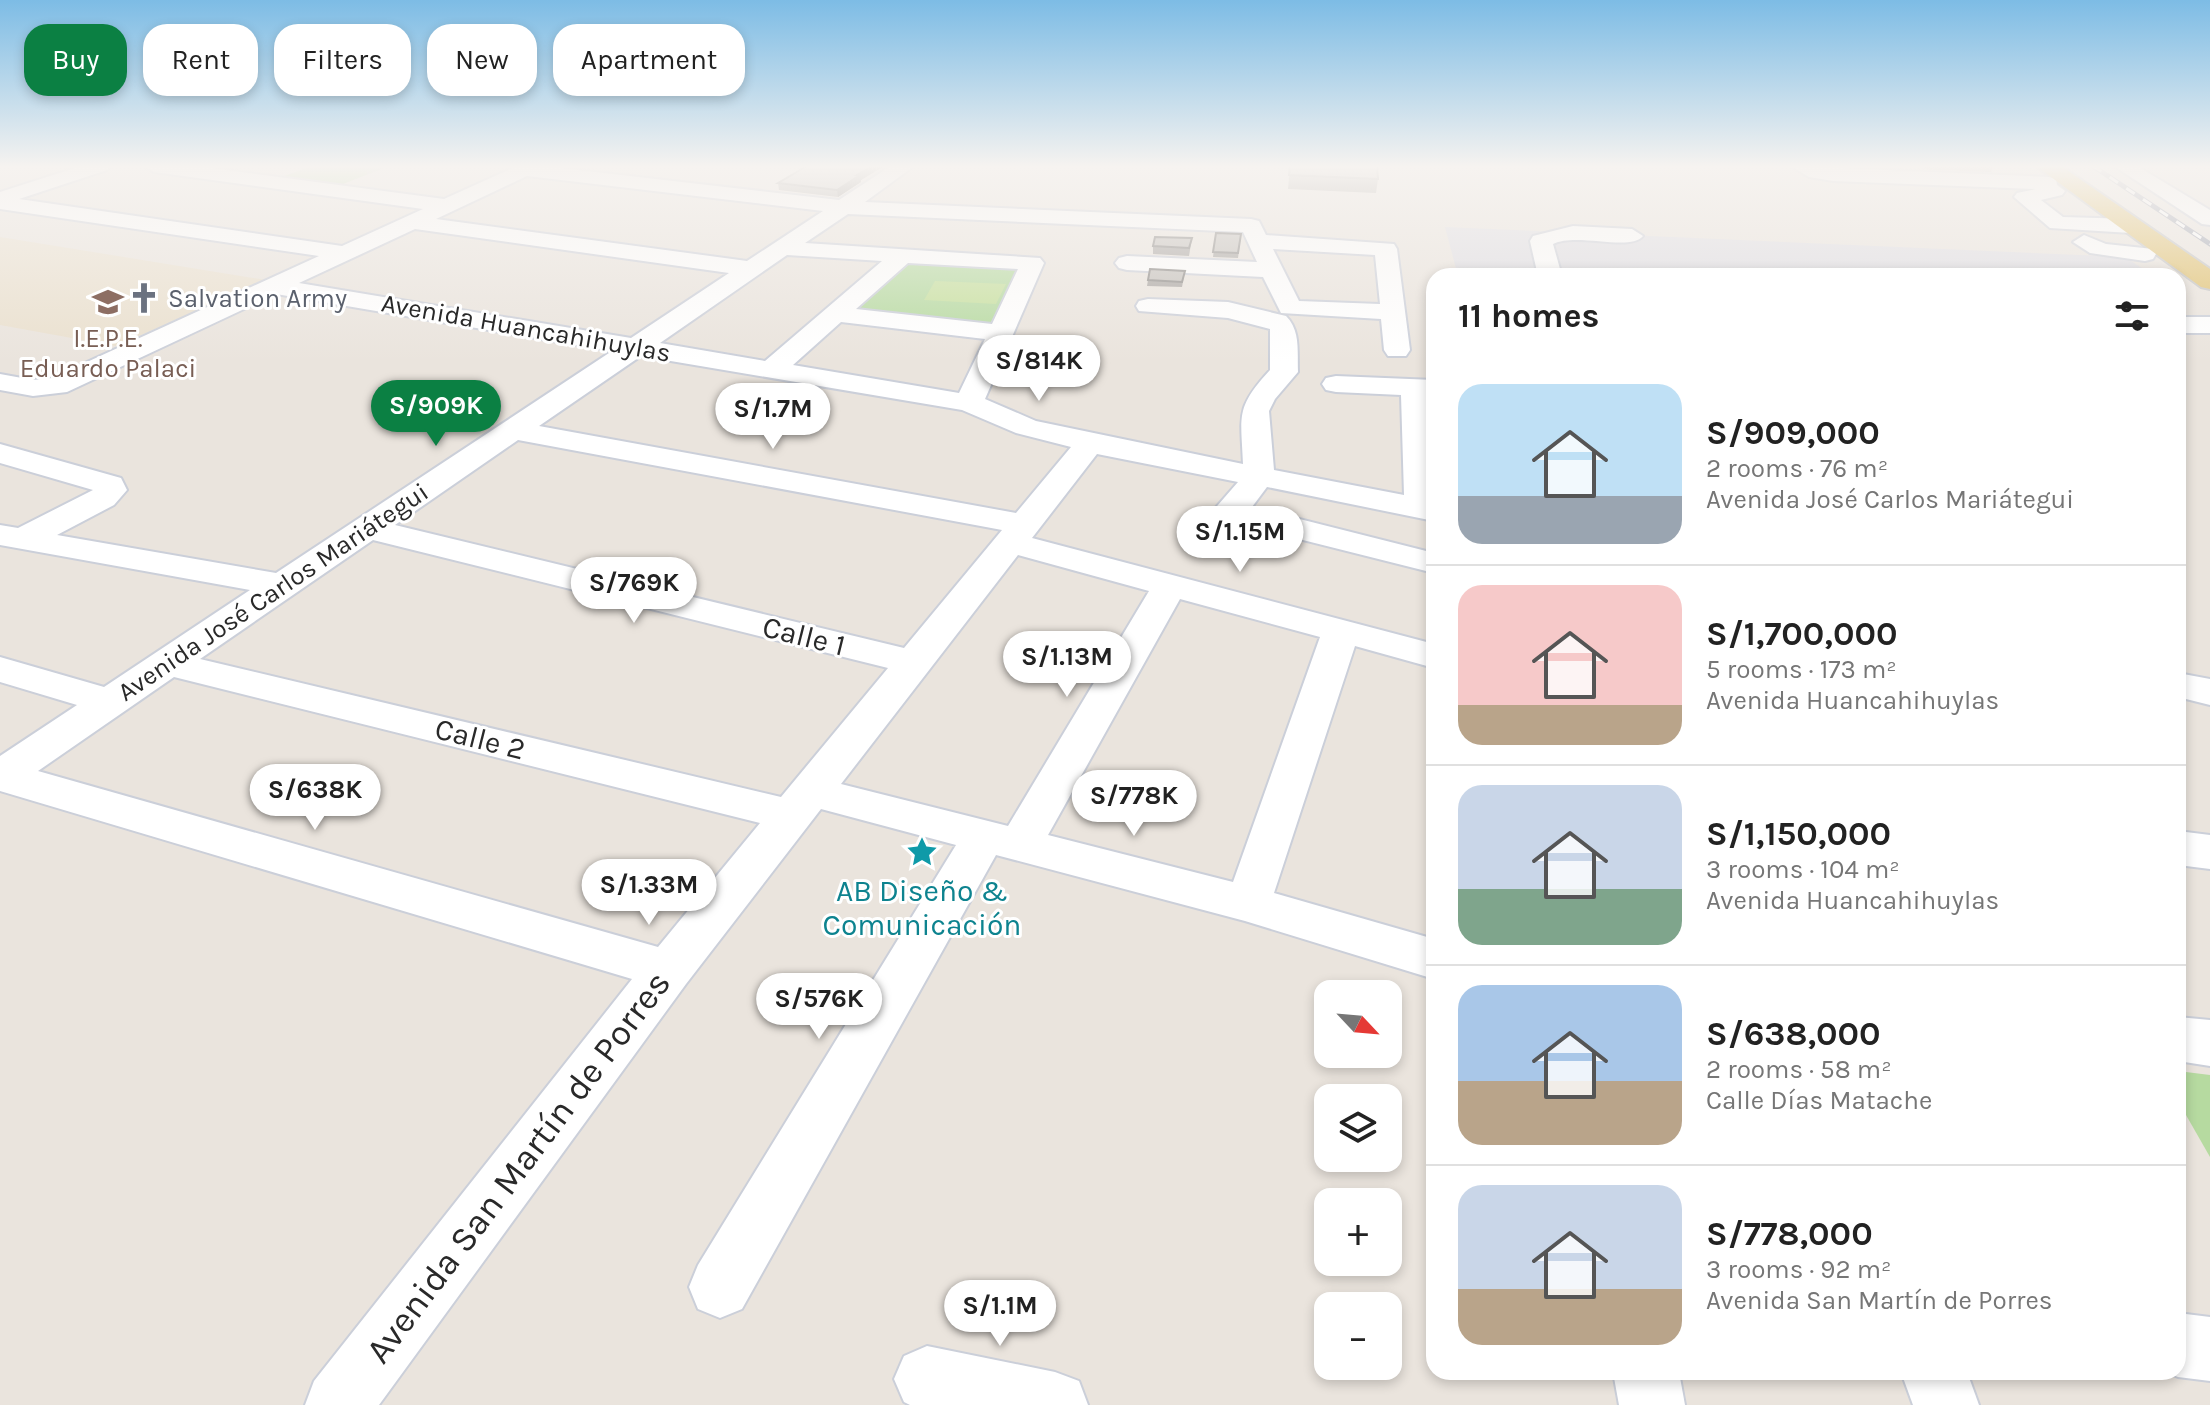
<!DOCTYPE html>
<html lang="en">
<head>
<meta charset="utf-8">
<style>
	body { margin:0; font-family:Karla,sans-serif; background:#f6f6f6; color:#222; height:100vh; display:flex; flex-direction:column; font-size:30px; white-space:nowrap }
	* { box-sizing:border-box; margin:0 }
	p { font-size:26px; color:#767676 }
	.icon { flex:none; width:44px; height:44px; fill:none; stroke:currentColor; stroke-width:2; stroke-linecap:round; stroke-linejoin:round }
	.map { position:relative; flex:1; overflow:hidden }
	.drawer { position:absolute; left:1426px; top:268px; width:760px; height:1112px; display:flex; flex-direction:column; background:#fff; border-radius:24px; box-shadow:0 4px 12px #0003 }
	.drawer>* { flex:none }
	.top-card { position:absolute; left:24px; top:24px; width:760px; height:72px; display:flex; gap:16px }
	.needle { width:52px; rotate:116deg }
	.fabs { position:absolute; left:1314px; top:980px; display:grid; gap:16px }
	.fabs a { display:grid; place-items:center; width:88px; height:88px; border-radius:16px; background:#fff; box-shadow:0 4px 12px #0003; font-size:40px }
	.price { position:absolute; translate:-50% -68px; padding:0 18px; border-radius:28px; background:#fff; color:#222; font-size:26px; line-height:52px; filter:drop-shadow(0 2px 4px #0008) }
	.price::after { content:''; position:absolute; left:50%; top:48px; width:24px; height:18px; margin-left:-12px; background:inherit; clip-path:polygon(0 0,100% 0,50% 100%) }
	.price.on { background:#0b8043; color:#fff }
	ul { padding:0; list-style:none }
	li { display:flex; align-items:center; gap:24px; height:200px; padding:0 32px }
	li+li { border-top:2px solid #e0e0e0 }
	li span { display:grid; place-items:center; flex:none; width:224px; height:160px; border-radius:24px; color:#555 }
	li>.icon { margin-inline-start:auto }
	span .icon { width:96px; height:96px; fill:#fffc; stroke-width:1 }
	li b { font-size:34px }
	h2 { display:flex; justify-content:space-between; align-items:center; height:96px; padding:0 32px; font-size:34px }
	.pill { padding:0 28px; border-radius:24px; background:#fff; box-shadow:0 4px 12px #0003; font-size:28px; line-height:72px }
	.pill.on { background:#0b8043; color:#fff }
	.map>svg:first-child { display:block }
	.industrial { fill:#dedde3 }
	.education { fill:#eae0ce }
	.green { fill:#b6daa0 }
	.pitch { fill:#c6e09d }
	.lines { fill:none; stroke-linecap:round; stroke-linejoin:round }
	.minor-casing { stroke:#cbcfd9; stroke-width:4 }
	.major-casing { stroke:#c3c3c3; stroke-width:4 }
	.path { stroke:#c3c3c3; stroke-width:3; stroke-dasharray:3 2; stroke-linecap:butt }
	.minor { fill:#fff; fill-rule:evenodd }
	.major { fill:#e0c06c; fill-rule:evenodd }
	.rail-casing { stroke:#a0a4b1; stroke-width:5 }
	.rail { stroke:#fff; stroke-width:3; stroke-dasharray:10; stroke-linecap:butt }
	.wall { fill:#a7a39f }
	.shaded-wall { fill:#888582 }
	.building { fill:#c2beb9; stroke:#888582; stroke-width:2 }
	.labels { text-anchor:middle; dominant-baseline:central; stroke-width:6; stroke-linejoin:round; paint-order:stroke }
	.far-worship-label { font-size:26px; fill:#5b616d; stroke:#fff; text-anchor:start }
	.far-street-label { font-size:26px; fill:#292929; stroke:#fff }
	.far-education-label { font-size:26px; fill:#785e54; stroke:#fff }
	.street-label { font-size:30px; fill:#292929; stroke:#fff }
	.culture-label { font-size:30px; fill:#0d838f; stroke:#fff }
	.near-street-label { font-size:36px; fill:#292929; stroke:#fff }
</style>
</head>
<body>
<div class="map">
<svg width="2210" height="1405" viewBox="0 0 2210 1405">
	<rect width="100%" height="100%" fill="#eae4dd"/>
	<!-- industrial -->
	<polygon class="industrial" points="1445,227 2125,257 2154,276 1458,276"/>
	<!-- education -->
	<polygon class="education" points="0,237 266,280 116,346 0,325"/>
	<!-- green -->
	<g class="green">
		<polygon points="312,166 389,166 338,186 279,178"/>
		<polygon points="903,260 1022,266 995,328 845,311"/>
		<polygon points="2178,1071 2210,1075 2210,1157 2178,1101"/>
	</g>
	<!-- pitch -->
	<polygon class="pitch" points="935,281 1006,284 996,304 924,300"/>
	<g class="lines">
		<defs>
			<g id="minor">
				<path d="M81,166H110L107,170L19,199L342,246L423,209L154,172L144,166H196L444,199L517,166H543L839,200L891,166H914L865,202L1251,219L1259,221L1266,235L1394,244L1397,249L1410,350L1406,356H1388L1384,350L1381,319L1281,313L1263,277L1127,270L1119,268L1115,263L1119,258L1127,256L1257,262L1243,232L848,214L805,243L1040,258L1044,263L985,399L1036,421L1243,464C1241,415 1235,408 1270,370V329L1228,318L1139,311L1136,306L1139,301L1148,299L1228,302L1286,316C1301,331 1297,352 1298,372L1275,399L1269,411L1274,470L1404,495L1401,395L1336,392L1326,390L1322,384L1326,378L1336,376L1434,380V396H1430L1434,521L1267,487L1252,507L1434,553V573L1239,524C1225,538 1217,548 1196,543L1191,536L1238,482L1097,454L1032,538L1434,644V668L1355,646L1274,893L1434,939V979L1245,921L996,855L742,1309L720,1318L698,1309L689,1287L698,1265L956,845L821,809L686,984L379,1405H305L314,1381L632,979L0,791V756L77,705L0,682V657L104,687L250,590L0,545V525L18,528L93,490L0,463V444L121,478L127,490L114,505L57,535L276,573L612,351L276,294L67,392L33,396L0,390V374L33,380L52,378L319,256L0,209V192ZM527,176L823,211L747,261L436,219ZM415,229L729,273L631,338L299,283ZM1273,249L1375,255L1380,304L1299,301ZM787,255L882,261L765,361L660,343ZM908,263L1018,269L992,324L856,309ZM841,322L985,339L959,393L793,365ZM641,356L962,410L1016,433L1071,447L1016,513L539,426ZM518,440L1002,530L904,648L395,525ZM373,540L888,668L781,797L200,659ZM1018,555L1149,591L1008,826L841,784ZM1180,599L1320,637L1233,882L1048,835ZM174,677L760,823L658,947L38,771Z"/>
				<polygon points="1791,166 2049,177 2056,179 2057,185 2065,191 2062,195 2041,200 2063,217 2131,219 2142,226 2131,233 2050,228 2014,197 2017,193 2036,189 1833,181 1809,177"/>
				<polygon points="2114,166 2137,166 2210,210 2210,225 2202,224"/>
				<path d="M1573,226L1632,229L1643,236C1630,252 1577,232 1553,244L1562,276H1538L1530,241L1533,236Z"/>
				<polygon points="2084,235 2106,244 2153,249 2156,254 2153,259 2145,261 2090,253 2073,242"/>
				<rect x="2178" y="317" width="32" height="16"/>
				<polygon points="2178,673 2210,679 2210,705 2178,697"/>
				<polygon points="2178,831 2210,835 2210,869 2178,865"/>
				<polygon points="2178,1017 2210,1020 2210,1066 2178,1061"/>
				<polygon points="2178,1313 2210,1317 2210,1381 2178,1377 2165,1372 2178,1372"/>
				<polygon points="927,1346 1055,1372 1079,1381 1088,1405 910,1405 904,1402 894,1379 904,1356"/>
				<polygon points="1613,1372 1679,1372 1685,1405 1619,1405"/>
				<polygon points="1901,1372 1967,1372 1979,1405 1913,1405"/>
			</g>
			<polygon id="major" points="2036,166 2061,166 2210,269 2210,289 2201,287"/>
		</defs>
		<!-- minor casing -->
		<use href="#minor" class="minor-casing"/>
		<!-- major casing -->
		<use href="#major" class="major-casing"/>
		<!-- path -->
		<g class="path">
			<polyline points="360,166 377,168"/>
			<polyline points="367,173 385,166"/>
		</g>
		<!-- minor -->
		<use href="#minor" class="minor"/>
		<!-- major -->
		<use href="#major" class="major"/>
		<defs>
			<polyline id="rail" points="2093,166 2210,244"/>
		</defs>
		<!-- rail casing -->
		<use href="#rail" class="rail-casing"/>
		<!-- rail -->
		<use href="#rail" class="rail"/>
	</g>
	<!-- wall -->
	<g class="wall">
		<polygon points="807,166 884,166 861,180 861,182 838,197 779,190 778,183"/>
		<polygon points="1290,166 1378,179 1376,193 1288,189"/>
		<polygon points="1921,166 1993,166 1991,172 1924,169"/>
		<polygon points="1216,233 1241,234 1238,258 1213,257"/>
		<polygon points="1192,238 1189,256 1153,254 1153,246"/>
		<polygon points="1185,271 1182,287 1147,286 1148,280"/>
	</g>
	<!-- shaded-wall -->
	<polygon class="shaded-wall" points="872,166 884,166 861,180 861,182 838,197 837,190 857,175"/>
	<!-- building -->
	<g class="building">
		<polygon points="807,166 872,166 857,175 860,175 837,190 778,183"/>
		<polygon points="1290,166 1377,166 1378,179 1289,175"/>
		<polygon points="1216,233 1241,234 1238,253 1213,252"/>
		<polygon points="1155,237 1192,238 1189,248 1153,246"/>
		<polygon points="1150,269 1185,271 1182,282 1148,280"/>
	</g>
	<!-- sky -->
	<linearGradient id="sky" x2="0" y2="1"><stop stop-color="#7dbce5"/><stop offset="0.46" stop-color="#f6f3f0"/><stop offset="1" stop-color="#f6f3f0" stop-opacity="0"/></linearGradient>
	<rect width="2210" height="362" fill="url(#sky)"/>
	<!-- icons -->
	<defs>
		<symbol id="church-bare" viewBox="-9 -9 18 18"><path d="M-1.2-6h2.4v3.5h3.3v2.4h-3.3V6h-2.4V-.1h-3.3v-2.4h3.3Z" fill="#6b7280" stroke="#fff" stroke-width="2.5" paint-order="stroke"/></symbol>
		<symbol id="school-bare" viewBox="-9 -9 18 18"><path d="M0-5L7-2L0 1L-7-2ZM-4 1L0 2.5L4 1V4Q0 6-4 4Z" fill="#8d6e63" stroke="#fff" stroke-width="2.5" paint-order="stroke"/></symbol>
		<symbol id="sight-bare" viewBox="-9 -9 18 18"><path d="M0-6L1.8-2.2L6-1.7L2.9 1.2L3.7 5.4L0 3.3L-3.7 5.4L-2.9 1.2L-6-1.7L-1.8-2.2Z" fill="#0f9aa8" stroke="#fff" stroke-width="2.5" paint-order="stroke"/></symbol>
	</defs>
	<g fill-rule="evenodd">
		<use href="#church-bare" x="122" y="276" width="44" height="44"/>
		<use href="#school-bare" x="86" y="280" width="44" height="44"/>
		<use href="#sight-bare" x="900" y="830" width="44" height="44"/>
	</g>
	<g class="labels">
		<!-- far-worship labels -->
		<g class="far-worship-label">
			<text x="168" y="298">Salvation Army</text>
		</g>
		<!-- far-street labels -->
		<g class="far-street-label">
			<text transform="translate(526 328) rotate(10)">Avenida Huancahihuylas</text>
			<text transform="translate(273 592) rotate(-34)">Avenida José Carlos Mariátegui</text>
		</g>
		<!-- far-education labels -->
		<g class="far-education-label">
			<text x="108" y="338">I.E.P.E.<tspan x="108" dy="30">Eduardo Palaci</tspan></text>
		</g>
		<!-- street labels -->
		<g class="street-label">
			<text transform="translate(804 636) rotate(14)">Calle 1</text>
			<text transform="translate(480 739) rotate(14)">Calle 2</text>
		</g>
		<!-- culture labels -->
		<g class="culture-label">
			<text x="922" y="891">AB Diseño &amp;<tspan x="922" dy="34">Comunicación</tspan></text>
		</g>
		<!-- near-street labels -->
		<g class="near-street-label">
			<text transform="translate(518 1167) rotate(-53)">Avenida San Martín de Porres</text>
		</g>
	</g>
</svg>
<div class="fabs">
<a><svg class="needle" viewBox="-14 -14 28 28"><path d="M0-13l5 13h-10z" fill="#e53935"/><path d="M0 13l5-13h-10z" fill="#767676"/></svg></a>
<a><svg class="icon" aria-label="layers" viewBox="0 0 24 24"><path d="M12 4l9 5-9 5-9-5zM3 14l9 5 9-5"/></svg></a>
<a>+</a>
<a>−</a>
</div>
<b class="price" style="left:1039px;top:403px">S/814K</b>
<b class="price on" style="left:436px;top:448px">S/909K</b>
<b class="price" style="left:773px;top:451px">S/1.7M</b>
<b class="price" style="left:1240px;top:574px">S/1.15M</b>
<b class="price" style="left:634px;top:625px">S/769K</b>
<b class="price" style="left:1067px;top:699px">S/1.13M</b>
<b class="price" style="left:315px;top:832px">S/638K</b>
<b class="price" style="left:1134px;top:838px">S/778K</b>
<b class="price" style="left:649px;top:927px">S/1.33M</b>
<b class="price" style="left:819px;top:1041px">S/576K</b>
<b class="price" style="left:1000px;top:1348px">S/1.1M</b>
<div class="top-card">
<a class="pill on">Buy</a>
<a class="pill">Rent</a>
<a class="pill">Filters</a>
<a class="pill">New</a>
<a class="pill">Apartment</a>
</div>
<section class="drawer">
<h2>11 homes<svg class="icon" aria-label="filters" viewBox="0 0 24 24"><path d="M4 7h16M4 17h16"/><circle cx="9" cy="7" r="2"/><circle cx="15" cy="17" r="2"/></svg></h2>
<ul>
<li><span style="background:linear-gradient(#bfe0f5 70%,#9aa5b1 0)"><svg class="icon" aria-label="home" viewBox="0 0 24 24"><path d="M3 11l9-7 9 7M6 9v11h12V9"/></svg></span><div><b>S/909,000</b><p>2 rooms · 76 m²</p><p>Avenida José Carlos Mariátegui</p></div></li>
<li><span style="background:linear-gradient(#f6c9c9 75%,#b9a48a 0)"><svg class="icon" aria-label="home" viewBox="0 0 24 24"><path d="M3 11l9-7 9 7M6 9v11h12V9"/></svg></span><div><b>S/1,700,000</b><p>5 rooms · 173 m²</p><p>Avenida Huancahihuylas</p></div></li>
<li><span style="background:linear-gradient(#c9d6e8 65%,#7fa58c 0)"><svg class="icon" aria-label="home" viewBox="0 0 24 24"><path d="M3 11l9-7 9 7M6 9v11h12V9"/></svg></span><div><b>S/1,150,000</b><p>3 rooms · 104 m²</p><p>Avenida Huancahihuylas</p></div></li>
<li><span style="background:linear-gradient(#a9c7e8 60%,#b9a48a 0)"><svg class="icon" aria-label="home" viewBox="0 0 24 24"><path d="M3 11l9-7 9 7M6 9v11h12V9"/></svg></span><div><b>S/638,000</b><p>2 rooms · 58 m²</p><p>Calle Días Matache</p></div></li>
<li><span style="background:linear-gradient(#c9d6e8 65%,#b9a48a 0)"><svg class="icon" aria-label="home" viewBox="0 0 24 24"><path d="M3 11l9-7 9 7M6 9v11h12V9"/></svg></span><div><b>S/778,000</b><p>3 rooms · 92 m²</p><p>Avenida San Martín de Porres</p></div></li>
</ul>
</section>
</div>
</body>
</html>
